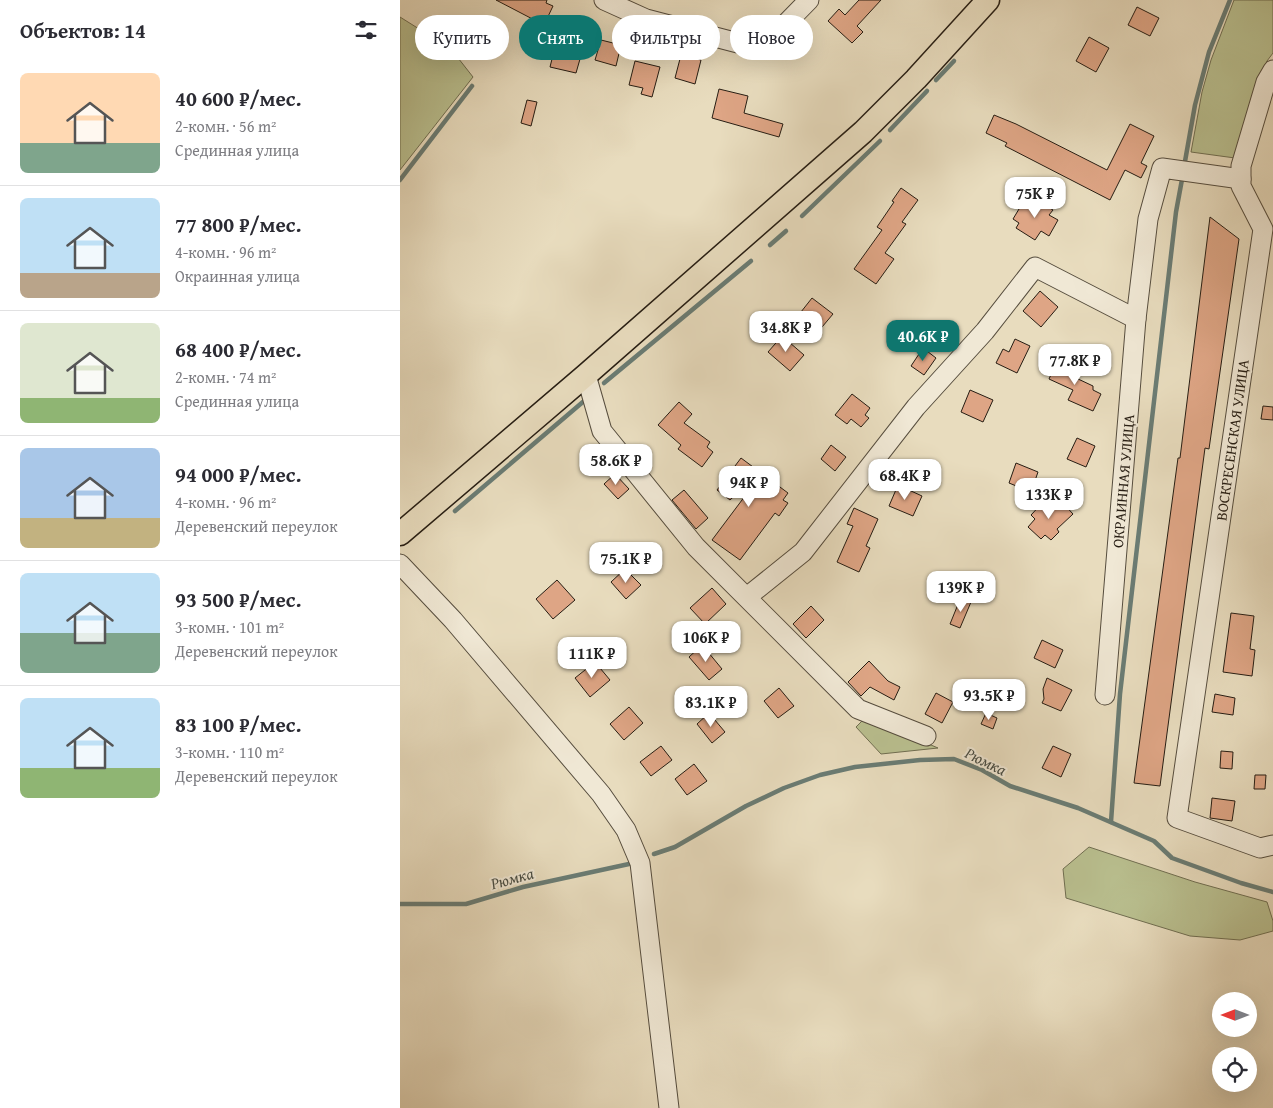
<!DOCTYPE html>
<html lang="ru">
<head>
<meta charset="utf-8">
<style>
	body { margin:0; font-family:"Gentium Book Plus",serif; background:#f2f2f3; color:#2b2b33; height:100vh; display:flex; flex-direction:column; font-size:19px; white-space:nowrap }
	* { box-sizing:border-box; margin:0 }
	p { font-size:16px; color:#7c7c81 }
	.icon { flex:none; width:28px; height:28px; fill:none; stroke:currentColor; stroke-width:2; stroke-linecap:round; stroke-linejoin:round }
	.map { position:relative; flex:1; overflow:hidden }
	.panel { display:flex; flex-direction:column; background:#fff; width:400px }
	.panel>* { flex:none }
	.hud { position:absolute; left:15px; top:15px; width:475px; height:45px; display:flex; gap:10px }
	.needle { width:32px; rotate:270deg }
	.controls { position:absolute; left:812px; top:992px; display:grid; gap:10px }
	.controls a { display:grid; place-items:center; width:45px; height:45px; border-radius:50%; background:#fff; box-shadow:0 5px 20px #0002; font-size:25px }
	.price { position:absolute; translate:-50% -42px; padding:0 11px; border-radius:10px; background:#fff; color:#222; font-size:16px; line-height:32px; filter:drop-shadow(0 1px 2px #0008) }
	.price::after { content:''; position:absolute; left:50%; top:30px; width:15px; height:11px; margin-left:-8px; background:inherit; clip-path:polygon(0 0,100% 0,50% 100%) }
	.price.current { background:#0f766e; color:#fff }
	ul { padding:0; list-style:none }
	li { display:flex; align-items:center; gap:15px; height:125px; padding:0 20px }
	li+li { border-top:1px solid #e1e1e2 }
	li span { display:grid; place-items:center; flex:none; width:140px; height:100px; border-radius:8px; color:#555 }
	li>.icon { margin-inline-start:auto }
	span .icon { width:60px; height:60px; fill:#fffc; stroke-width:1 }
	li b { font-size:21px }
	h2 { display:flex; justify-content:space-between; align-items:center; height:60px; padding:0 20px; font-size:21px }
	.tag { padding:0 18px; border-radius:22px; background:#fff; box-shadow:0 5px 20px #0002; font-size:18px; line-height:45px }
	.tag.current { background:#0f766e; color:#fff }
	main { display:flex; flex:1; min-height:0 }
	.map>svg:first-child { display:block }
	.green { fill:#b9bf8f; stroke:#706e51 }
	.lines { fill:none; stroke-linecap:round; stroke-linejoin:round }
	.stream { stroke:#6a7c74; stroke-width:4.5 }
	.building { fill:#dea585; stroke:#261d13 }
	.minor-casing { stroke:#564d3e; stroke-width:21 }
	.major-casing { stroke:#261d13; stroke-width:25 }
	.minor { stroke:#f0e8d5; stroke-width:19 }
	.major { stroke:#e8dcbe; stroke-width:22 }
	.labels { text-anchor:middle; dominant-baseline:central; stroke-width:4; stroke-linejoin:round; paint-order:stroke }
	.street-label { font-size:15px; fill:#261d13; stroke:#f0e8d5 }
	.water-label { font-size:16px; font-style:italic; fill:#484c43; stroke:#f0e8d5 }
</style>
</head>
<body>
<main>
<section class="panel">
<h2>Объектов: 14<svg class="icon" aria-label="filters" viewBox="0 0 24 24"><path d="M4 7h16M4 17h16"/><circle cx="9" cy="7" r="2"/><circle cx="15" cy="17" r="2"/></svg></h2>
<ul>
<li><span style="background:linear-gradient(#ffd9b3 70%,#7fa58c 0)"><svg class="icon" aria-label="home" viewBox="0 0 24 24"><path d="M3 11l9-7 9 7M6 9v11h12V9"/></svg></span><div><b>40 600 ₽/мес.</b><p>2-комн. · 56 m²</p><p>Срединная улица</p></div></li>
<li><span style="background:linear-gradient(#bfe0f5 75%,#b9a48a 0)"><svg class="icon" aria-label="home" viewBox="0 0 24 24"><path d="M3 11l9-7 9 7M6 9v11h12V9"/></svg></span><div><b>77 800 ₽/мес.</b><p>4-комн. · 96 m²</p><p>Окраинная улица</p></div></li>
<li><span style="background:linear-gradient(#dfe7d0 75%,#8fb573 0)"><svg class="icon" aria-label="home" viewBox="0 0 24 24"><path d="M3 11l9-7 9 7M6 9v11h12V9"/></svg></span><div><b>68 400 ₽/мес.</b><p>2-комн. · 74 m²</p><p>Срединная улица</p></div></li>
<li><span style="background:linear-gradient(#a9c7e8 70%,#c2b280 0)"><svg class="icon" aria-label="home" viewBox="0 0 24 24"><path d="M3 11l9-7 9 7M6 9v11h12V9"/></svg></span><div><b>94 000 ₽/мес.</b><p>4-комн. · 96 m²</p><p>Деревенский переулок</p></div></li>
<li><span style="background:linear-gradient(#bfe0f5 60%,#7fa58c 0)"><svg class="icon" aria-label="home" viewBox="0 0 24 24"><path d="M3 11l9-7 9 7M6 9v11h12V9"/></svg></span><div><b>93 500 ₽/мес.</b><p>3-комн. · 101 m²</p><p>Деревенский переулок</p></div></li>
<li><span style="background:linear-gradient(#bfe0f5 70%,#8fb573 0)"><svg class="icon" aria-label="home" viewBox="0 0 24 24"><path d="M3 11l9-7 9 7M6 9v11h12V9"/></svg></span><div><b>83 100 ₽/мес.</b><p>3-комн. · 110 m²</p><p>Деревенский переулок</p></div></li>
</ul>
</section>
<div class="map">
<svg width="873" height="1108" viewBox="0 0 873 1108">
	<rect width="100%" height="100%" fill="#e8dcbe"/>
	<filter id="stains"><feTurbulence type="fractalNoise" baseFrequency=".004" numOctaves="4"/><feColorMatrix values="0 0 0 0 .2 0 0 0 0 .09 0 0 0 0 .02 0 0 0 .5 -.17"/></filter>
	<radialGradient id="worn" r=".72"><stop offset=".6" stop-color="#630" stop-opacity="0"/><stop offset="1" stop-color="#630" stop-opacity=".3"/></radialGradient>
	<!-- green -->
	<g class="green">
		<polygon points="834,0 873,0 873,53 867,61 855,94 835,158 791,152 802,92 811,60"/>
		<polygon points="0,17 51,49 73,77 0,170"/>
		<polygon points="466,717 538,748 481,754 456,727"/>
		<polygon points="689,847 795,882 867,902 873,921 873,931 840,940 790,936 666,898 663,869"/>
	</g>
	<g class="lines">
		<!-- stream -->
		<g class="stream">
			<polyline points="536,80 554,61"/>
			<polyline points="490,130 527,91"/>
			<polyline points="784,167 795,105 809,52 830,0"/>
			<polyline points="0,180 72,86"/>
			<polyline points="402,216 480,141"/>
			<polyline points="370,245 386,231"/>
			<polyline points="204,383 351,261"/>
			<polyline points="55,511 184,401"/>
			<polyline points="711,822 720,694 776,212 783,174"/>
			<polyline points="254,854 275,847 346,806 384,788 420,775 455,767 520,760 554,759 582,770 610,786 678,808 754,841 772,858 841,883 873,892"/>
			<polyline points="0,904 66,904 123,887 229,864"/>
		</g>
	</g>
	<!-- building -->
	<g class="building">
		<polygon points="96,0 147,0 146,3 153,6 144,25"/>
		<polygon points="459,0 481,0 457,26 463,32 452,43 428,21 439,9 445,15"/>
		<polygon points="737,7 759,18 750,36 728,25"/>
		<polygon points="689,37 709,48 696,72 676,61"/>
		<polygon points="157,39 170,42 168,49 182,52 176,73 150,67"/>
		<polygon points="201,40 221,45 216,66 195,60"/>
		<polygon points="281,55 301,60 295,84 275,78"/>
		<polygon points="235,61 260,67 252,97 241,94 243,88 229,85"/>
		<polygon points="319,89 348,96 344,113 383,124 379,137 312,118"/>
		<polygon points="127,100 137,102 131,126 121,123"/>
		<polygon points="594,115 616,124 707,170 730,124 754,136 741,163 747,166 741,178 725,170 710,200 605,146 607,143 586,133"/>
		<polygon points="501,188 518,200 502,222 506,224 485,253 494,259 476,284 454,269 482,230 477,227 494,202 492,201"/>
		<polygon points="625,199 633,204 636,200 653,210 649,215 658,220 649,236 641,231 635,240 616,228 619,223 613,219"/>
		<polygon points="810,217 839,239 809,449 805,448 760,786 734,783 778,458 780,458"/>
		<polygon points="640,291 658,307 641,327 623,311"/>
		<polygon points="412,298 433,314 417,333 397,317"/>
		<polygon points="382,336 404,355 390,371 368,352"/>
		<polygon points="615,339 630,346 617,373 596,363 603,349 609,352"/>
		<polygon points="523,348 536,358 524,375 511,366"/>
		<polygon points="658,359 679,370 676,378 693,386 693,390 701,394 693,411 668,400 673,390 649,379"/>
		<polygon points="570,390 593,400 583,422 561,412"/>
		<polygon points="452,394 470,408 465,415 469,418 461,427 451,419 447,424 435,415"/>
		<polygon points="279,402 292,414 284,423 310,442 307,447 313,452 302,467 278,449 281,445 258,425"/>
		<polygon points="863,406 873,407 873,420 861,419"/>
		<polygon points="677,438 695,446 686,467 667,459"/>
		<polygon points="431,445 446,457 435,471 421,459"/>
		<polygon points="341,458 388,493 383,500 388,503 379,516 375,513 340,560 312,540 351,488 347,484 330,500 317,490"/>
		<polygon points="616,463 638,472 631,492 609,483"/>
		<polygon points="215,474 229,489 218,499 204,484"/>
		<polygon points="498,485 522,496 513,516 489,506"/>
		<polygon points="284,490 308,518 296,529 272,500"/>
		<polygon points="645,500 655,509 662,502 673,514 657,529 659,532 651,540 645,535 641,539 628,527 635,519 631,515"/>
		<polygon points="454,508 478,519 466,546 470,548 459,572 437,562 453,526 447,524"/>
		<polygon points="225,569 241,585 226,599 211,582"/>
		<polygon points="157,580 175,600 153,619 136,599"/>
		<polygon points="312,588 326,604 305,624 290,608"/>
		<polygon points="561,597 571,602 560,628 550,624"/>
		<polygon points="411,606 424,620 406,638 393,624"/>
		<polygon points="831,613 854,616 850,649 855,650 852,676 823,672"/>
		<polygon points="642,640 663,650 655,668 634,658"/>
		<polygon points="300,647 306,654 308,652 322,669 309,680 289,657"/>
		<polygon points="469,661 488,681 500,687 494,700 470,687 461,696 448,682"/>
		<polygon points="195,662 210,680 190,697 175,678"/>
		<polygon points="647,678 672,690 661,711 642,703 644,699 643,689"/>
		<polygon points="379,688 394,706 378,718 364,701"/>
		<polygon points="536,693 553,702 542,723 525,714"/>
		<polygon points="815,694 835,698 833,715 812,712"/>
		<polygon points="229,707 243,723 224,740 210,724"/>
		<polygon points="309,713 325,732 312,743 297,724"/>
		<polygon points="586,713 597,718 593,729 581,724"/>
		<polygon points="261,746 272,760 251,776 240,762"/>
		<polygon points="653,746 671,754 661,777 642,768"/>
		<polygon points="821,751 833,752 832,769 820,768"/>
		<polygon points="294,764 307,781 287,795 275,779"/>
		<polygon points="855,775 866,775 865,789 854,789"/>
		<polygon points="812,798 835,801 832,821 810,818"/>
	</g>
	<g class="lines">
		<defs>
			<g id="minor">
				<polyline points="204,0 246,19 361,49 409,0"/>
				<polyline points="873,70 866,82 841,166 841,186 863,229 777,818 860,848 873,845"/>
				<polyline points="186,375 202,431 296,547 458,709 526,736"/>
				<polyline points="0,564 53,620 201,794 226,830 240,863 269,1108"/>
				<polyline points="347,597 403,552 516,407 585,331 635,267 736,319"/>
				<polyline points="705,695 736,319 748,219 762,168 841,179"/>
			</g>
			<polyline id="major" points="0,534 186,375 463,132 516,79 588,0"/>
		</defs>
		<!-- minor casing -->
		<use href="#minor" class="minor-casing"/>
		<!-- major casing -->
		<use href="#major" class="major-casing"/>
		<!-- minor -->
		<use href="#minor" class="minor"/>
		<!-- major -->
		<use href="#major" class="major"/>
	</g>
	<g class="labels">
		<!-- street labels -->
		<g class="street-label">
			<text transform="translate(832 440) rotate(-82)">ВОСКРЕСЕНСКАЯ УЛИЦА</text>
			<text transform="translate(723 481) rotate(-85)">ОКРАИННАЯ УЛИЦА</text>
		</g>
		<!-- water labels -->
		<g class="water-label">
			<text transform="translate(586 761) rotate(26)">Рюмка</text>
			<text transform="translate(112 878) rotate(-15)">Рюмка</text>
		</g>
	</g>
	<rect width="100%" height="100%" filter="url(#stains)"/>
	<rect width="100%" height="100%" fill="url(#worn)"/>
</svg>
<div class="controls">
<a><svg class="needle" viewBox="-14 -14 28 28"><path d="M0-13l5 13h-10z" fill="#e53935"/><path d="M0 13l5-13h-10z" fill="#7c7c81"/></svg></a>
<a><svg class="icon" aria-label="locate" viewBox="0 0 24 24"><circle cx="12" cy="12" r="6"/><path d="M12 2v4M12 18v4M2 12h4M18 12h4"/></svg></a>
</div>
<b class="price" style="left:635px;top:219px">75K ₽</b>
<b class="price" style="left:386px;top:353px">34.8K ₽</b>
<b class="price current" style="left:523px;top:362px">40.6K ₽</b>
<b class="price" style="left:675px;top:386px">77.8K ₽</b>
<b class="price" style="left:216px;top:486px">58.6K ₽</b>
<b class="price" style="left:505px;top:501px">68.4K ₽</b>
<b class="price" style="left:349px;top:508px">94K ₽</b>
<b class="price" style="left:649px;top:520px">133K ₽</b>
<b class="price" style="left:226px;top:584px">75.1K ₽</b>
<b class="price" style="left:561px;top:613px">139K ₽</b>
<b class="price" style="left:306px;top:663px">106K ₽</b>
<b class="price" style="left:192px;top:679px">111K ₽</b>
<b class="price" style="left:589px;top:721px">93.5K ₽</b>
<b class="price" style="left:311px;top:728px">83.1K ₽</b>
<div class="hud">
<a class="tag">Купить</a>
<a class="tag current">Снять</a>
<a class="tag">Фильтры</a>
<a class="tag">Новое</a>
</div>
</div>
</main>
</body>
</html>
